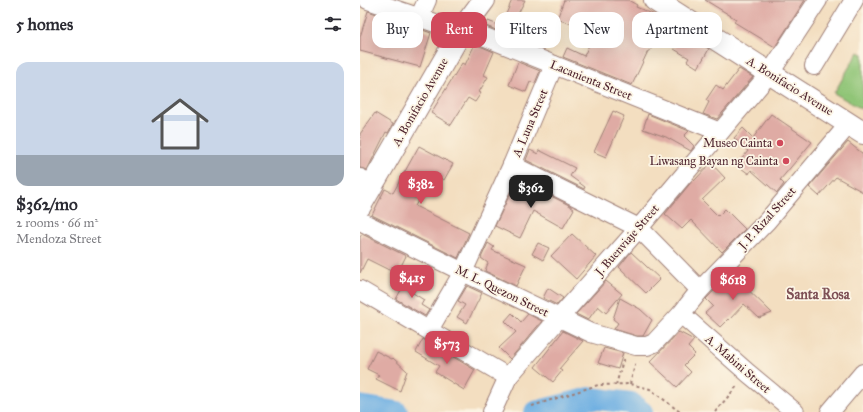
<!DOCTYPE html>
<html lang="en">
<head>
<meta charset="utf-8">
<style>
	body { margin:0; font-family:"IM FELL Great Primer",serif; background:#f7f7f7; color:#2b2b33; height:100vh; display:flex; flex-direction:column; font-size:15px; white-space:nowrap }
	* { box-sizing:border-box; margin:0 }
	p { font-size:13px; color:#7c7c81 }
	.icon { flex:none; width:22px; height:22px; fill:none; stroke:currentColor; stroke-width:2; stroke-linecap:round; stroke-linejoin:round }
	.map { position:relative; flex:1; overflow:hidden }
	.side { display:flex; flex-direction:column; background:#fff; width:360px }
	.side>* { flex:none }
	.hud { position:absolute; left:12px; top:12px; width:380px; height:36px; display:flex; gap:8px }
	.price { position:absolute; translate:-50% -34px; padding:0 9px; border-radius:8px; background:#d1495b; color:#fff; font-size:13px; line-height:26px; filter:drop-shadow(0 1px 2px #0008) }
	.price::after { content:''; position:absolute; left:50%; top:24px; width:12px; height:9px; margin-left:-6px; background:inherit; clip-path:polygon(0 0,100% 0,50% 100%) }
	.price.selected { background:#222; color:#fff }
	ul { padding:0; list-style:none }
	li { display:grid; align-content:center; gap:8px; height:212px; padding:0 16px }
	li span { display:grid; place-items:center; height:124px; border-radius:12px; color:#555 }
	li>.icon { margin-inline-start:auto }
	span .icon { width:72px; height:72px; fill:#fffc; stroke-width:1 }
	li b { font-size:17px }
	h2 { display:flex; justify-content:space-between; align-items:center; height:48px; padding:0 16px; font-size:17px }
	.pill { padding:0 14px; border-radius:12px; background:#fff; box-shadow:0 4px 16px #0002; font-size:14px; line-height:36px }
	.pill.selected { background:#d1495b; color:#fff }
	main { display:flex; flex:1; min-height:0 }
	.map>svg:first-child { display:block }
	.green { fill:#90c577; stroke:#6d7251 }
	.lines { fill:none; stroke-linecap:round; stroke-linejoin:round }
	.river { stroke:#6dafe2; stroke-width:22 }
	.building { fill:#dfaba4 }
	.minor-casing { stroke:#9e7e76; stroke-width:20 }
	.major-casing { stroke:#9e7e76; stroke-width:24 }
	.path { stroke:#9e7e76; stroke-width:2; stroke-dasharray:3 3; stroke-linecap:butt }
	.minor { stroke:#fff; stroke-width:18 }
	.major { stroke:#fff; stroke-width:22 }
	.poi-dot { fill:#d1495b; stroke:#fcf5e5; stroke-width:1.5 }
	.labels { text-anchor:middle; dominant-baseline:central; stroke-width:3.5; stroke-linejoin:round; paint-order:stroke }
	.street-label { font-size:12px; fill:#4a1f2b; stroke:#fcf5e5 }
	.poi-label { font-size:12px; fill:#4a1f2b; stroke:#fcf5e5; text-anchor:end }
	.quarter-label { font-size:14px; font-weight:bold; fill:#7e5055; stroke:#fcf5e5 }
</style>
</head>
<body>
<main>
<section class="side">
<h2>5 homes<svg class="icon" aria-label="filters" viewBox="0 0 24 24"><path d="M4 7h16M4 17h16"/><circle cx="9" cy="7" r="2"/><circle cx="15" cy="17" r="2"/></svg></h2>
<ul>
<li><span style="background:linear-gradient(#c9d6e8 75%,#9aa5b1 0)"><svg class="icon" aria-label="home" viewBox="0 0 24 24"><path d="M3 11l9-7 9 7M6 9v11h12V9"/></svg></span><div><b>$362/mo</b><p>2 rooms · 66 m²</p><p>Mendoza Street</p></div></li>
</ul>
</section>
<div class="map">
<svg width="503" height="412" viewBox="0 0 503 412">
	<rect width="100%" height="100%" fill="#fcf5e5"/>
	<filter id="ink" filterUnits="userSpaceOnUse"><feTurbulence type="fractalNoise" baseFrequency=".025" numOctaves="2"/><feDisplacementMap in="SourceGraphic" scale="8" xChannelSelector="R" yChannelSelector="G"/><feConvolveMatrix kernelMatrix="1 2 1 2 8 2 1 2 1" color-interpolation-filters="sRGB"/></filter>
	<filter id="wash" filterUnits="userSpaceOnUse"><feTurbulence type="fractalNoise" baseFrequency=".012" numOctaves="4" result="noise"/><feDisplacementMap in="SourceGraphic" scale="16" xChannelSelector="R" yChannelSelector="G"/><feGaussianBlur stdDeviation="0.9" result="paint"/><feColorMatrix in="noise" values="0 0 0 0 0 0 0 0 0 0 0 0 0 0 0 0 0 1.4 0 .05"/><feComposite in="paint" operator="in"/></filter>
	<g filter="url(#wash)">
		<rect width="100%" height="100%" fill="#f3dec0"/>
		<!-- green -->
		<polygon class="green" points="498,52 503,54 503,110 474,93"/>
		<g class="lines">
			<!-- river -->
			<g class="river">
				<polyline points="0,406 37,412"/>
				<polyline points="175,412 230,398 271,403 282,412"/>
			</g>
		</g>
		<g id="blocks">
			<!-- building -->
			<g class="building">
				<polygon points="152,0 165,0 157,16 191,31 183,49 126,26 128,21 141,26"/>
				<polygon points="204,0 268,0 277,5 276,7 295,15 304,20 290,51 288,51 272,85 203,57 207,48 224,56 235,32 197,19"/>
				<polygon points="345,0 445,0 415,47 374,22 376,19"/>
				<polygon points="8,11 71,33 60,67 0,51 0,37"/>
				<polygon points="323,33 349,49 338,68 327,61 329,58 314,49"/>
				<polygon points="115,44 134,52 124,75 128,77 119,92 121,93 115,102 108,98 91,125 71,113 102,63 105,65"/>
				<polygon points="158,62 180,71 175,83 170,82 166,92 149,85"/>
				<polygon points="379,69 393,77 357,119 343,114 349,102 346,100 356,85 363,90"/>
				<polygon points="253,111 264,116 246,157 234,152"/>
				<polygon points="15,113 33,124 28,133 26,132 7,170 0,168 0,134"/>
				<polygon points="288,114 329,131 324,136 334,146 331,151 306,137 283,129"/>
				<polygon points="411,114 452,142 420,180 424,184 417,193 391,170 389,174 377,165 388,151 374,138 383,128 393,138"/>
				<polygon points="488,142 503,154 503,192 476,177 459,196 449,187"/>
				<polygon points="59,146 93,164 84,180 73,174 55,206 109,233 98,258 12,215 25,189 33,193"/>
				<polygon points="170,150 178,154 179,150 215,168 210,176 225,187 224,189 166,160"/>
				<polygon points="351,163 365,178 342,200 358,216 365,209 385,229 362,252 331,220 322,229 305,214 333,180 334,181"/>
				<polygon points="157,179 211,206 211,207 214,209 203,228 173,211 160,238 135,226"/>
				<polygon points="2,234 46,256 37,274 7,259 0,273 0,237"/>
				<polygon points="212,234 236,256 216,279 191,256"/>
				<polygon points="128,243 134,247 132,250 166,265 156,286 125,271 128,263 121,258"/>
				<polygon points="178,243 189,248 183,260 172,254"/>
				<polygon points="271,252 300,279 286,293 259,267"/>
				<polygon points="371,273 412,313 399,318 384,304 369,320 368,319 360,327 345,313 353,306 346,299"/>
				<polygon points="46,281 56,287 53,293 64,300 61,305 69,310 65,316 36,299"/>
				<polygon points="246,281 262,294 246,313 238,306 228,320 216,314"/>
				<polygon points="107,286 122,293 107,323 97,317 105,305 98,301"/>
				<polygon points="188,288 203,298 197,305 183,298"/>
				<polygon points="260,298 280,309 292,320 283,336 277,336 254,329 258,323 253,319"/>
				<polygon points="152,313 161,322 168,314 182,321 150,359 139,348 156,332 145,321"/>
				<polygon points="203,331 223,341 199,369 202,371 193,382 175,367"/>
				<polygon points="319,332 334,340 328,347 335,354 324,365 331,372 317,387 290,362"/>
				<polygon points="63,339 115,370 104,390 75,372 79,366 56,352"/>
				<polygon points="244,348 263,353 258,369 238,363"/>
				<polygon points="16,351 32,359 33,358 47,371 40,391 16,379 19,375 7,369"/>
			</g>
		</g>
	</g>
	<g filter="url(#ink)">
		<use href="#blocks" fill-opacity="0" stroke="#9e7e76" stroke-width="1"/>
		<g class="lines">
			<defs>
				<g id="minor">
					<polyline points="8,0 81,25 103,28 360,132"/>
					<polyline points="59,18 67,0"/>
					<polyline points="454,66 494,0"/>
					<polyline points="152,165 279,228 340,290"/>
					<polyline points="0,178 13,185"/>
					<polyline points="0,221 103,272 231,333 276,346 287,346 294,343 321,314 340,290 407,221 489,124"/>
					<polyline points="0,290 148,377"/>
					<polyline points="321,314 388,373 435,412"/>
					<polyline points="69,330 103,272 152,165 194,65"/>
					<polyline points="132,412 148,377 199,318 279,228 410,73 458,0"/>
					<polyline points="470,412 503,373"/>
				</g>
				<g id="major">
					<polyline points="295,0 503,133"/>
					<polyline points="0,206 103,28 124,0"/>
				</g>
			</defs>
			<!-- minor casing -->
			<use href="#minor" class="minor-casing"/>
			<!-- major casing -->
			<use href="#major" class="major-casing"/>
			<!-- path -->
			<g class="path">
				<polyline points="270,384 276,361"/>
				<polyline points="256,385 264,357"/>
				<polyline points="172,406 238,385 270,384 290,389 320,412"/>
				<polyline points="355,412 378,385"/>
			</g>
			<!-- minor -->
			<use href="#minor" class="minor"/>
			<!-- major -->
			<use href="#major" class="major"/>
		</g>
	</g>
	<!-- markers -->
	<g class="poi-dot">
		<circle cx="420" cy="143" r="4"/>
		<circle cx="426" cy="161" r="4"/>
	</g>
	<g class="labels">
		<!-- street labels -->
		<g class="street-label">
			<text transform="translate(231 80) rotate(22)">Lacanienta Street</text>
			<text transform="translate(430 86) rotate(32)">A. Bonifacio Avenue</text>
			<text transform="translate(60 102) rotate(-60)">A. Bonifacio Avenue</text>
			<text transform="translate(170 123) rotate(-67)">A. Luna Street</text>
			<text transform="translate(407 218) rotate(-48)">J. P. Rizal Street</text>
			<text transform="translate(267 240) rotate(-49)">J. Buenviaje Street</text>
			<text transform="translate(142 291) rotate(26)">M. L. Quezon Street</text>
			<text transform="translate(378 364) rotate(41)">A. Mabini Street</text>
		</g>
		<!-- poi labels -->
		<g class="poi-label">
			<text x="412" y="143">Museo Cainta</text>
			<text x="418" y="161">Liwasang Bayan ng Cainta</text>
		</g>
		<!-- quarter labels -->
		<g class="quarter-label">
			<text x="458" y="294">Santa Rosa</text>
		</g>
	</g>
</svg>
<b class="price" style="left:61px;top:205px">$382</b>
<b class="price selected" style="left:171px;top:209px">$362</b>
<b class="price" style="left:52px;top:299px">$415</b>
<b class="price" style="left:373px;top:301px">$618</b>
<b class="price" style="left:87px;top:365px">$573</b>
<div class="hud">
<a class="pill">Buy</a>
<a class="pill selected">Rent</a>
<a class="pill">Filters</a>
<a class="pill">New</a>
<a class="pill">Apartment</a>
</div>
</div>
</main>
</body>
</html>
